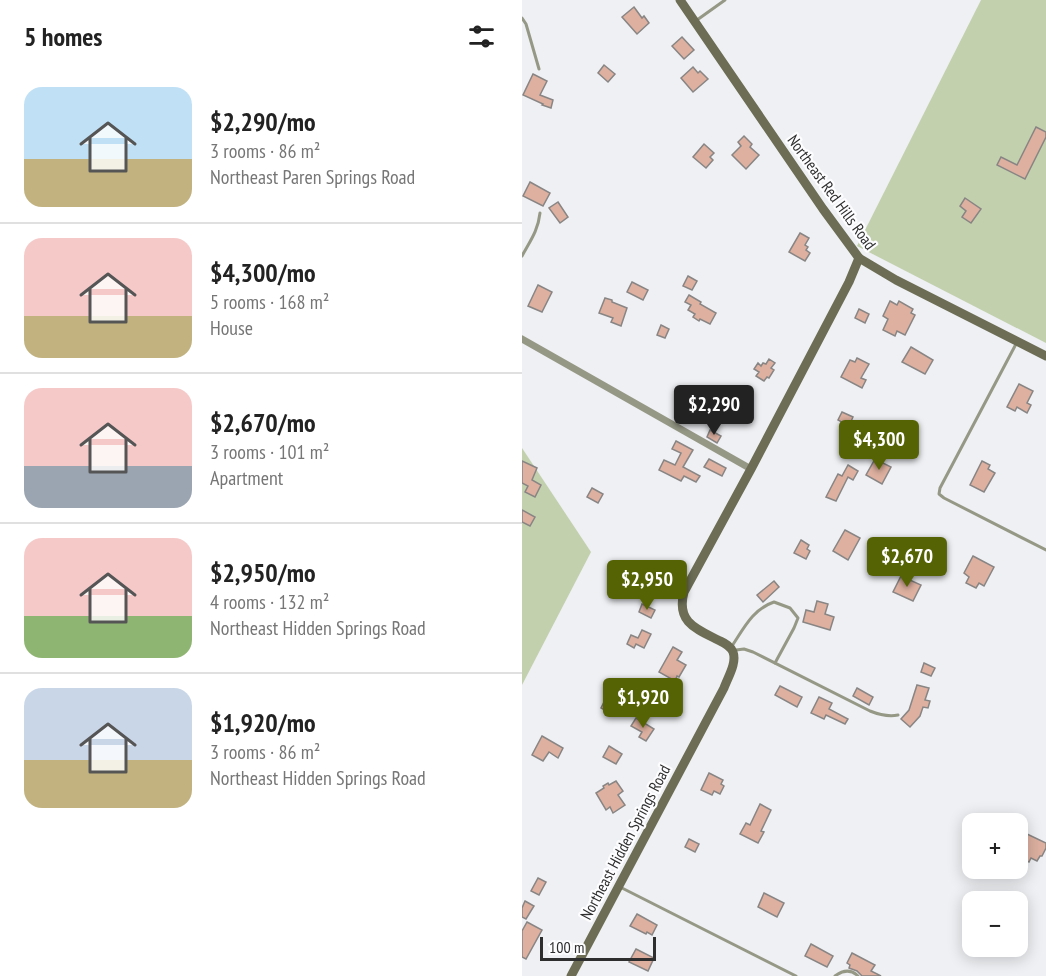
<!DOCTYPE html>
<html lang="en">
<head>
<meta charset="utf-8">
<style>
	body { margin:0; font-family:"PT Sans Narrow",sans-serif; background:#f6f6f6; color:#222; height:100vh; display:flex; flex-direction:column; font-size:22px; white-space:nowrap }
	* { box-sizing:border-box; margin:0 }
	p { font-size:20px; color:#767676 }
	.icon { flex:none; width:33px; height:33px; fill:none; stroke:currentColor; stroke-width:2; stroke-linecap:round; stroke-linejoin:round }
	.map { position:relative; flex:1; overflow:hidden }
	.panel { display:flex; flex-direction:column; background:#fff; width:522px }
	.panel>* { flex:none }
	.controls { position:absolute; left:440px; top:813px; display:grid; gap:12px }
	.controls a { display:grid; place-items:center; width:66px; height:66px; border-radius:12px; background:#fff; box-shadow:0 3px 15px #0003; font-size:30px }
	.scale { position:absolute; left:18px; bottom:15px; width:116px; box-sizing:border-box; padding-left:6px; border:3px solid #2e2e2f; border-top:0; font-size:16px; line-height:21px; white-space:nowrap; color:#2e2e2f; -webkit-text-stroke:4px #fdfdff; paint-order:stroke }
	.price { position:absolute; translate:-50% -51px; padding:0 14px; border-radius:6px; background:#566305; color:#fff; font-size:20px; line-height:39px; filter:drop-shadow(0 2px 3px #0008) }
	.price::after { content:''; position:absolute; left:50%; top:36px; width:18px; height:14px; margin-left:-9px; background:inherit; clip-path:polygon(0 0,100% 0,50% 100%) }
	.price.selected { background:#222; color:#fff }
	ul { padding:0; list-style:none }
	li { display:flex; align-items:center; gap:18px; height:150px; padding:0 24px }
	li+li { border-top:2px solid #e0e0e0 }
	li span { display:grid; place-items:center; flex:none; width:168px; height:120px; border-radius:18px; color:#555 }
	li>.icon { margin-inline-start:auto }
	span .icon { width:72px; height:72px; fill:#fffc; stroke-width:1 }
	li b { font-size:26px }
	h2 { display:flex; justify-content:space-between; align-items:center; height:72px; padding:0 24px; font-size:26px }
	main { display:flex; flex:1; min-height:0 }
	.map>svg:first-child { display:block }
	.green { fill:#c2d0ad }
	.building { fill:#ddb0a0; stroke:#888584; stroke-width:1.5 }
	.lines { fill:none; stroke-linecap:round; stroke-linejoin:round }
	.lane { stroke:#969886; stroke-width:3 }
	.street { stroke:#969886; stroke-width:7 }
	.secondary { stroke:#6c6d54; stroke-width:9 }
	.labels { text-anchor:middle; dominant-baseline:central; stroke-width:4.5; stroke-linejoin:round; paint-order:stroke }
	.street-label { font-size:16px; fill:#2e2e2f; stroke:#fdfdff }
</style>
</head>
<body>
<main>
<section class="panel">
<h2>5 homes<svg class="icon" aria-label="filters" viewBox="0 0 24 24"><path d="M4 7h16M4 17h16"/><circle cx="9" cy="7" r="2"/><circle cx="15" cy="17" r="2"/></svg></h2>
<ul>
<li><span style="background:linear-gradient(#bfe0f5 60%,#c2b280 0)"><svg class="icon" aria-label="home" viewBox="0 0 24 24"><path d="M3 11l9-7 9 7M6 9v11h12V9"/></svg></span><div><b>$2,290/mo</b><p>3 rooms · 86 m²</p><p>Northeast Paren Springs Road</p></div></li>
<li><span style="background:linear-gradient(#f6c9c9 65%,#c2b280 0)"><svg class="icon" aria-label="home" viewBox="0 0 24 24"><path d="M3 11l9-7 9 7M6 9v11h12V9"/></svg></span><div><b>$4,300/mo</b><p>5 rooms · 168 m²</p><p>House</p></div></li>
<li><span style="background:linear-gradient(#f6c9c9 65%,#9aa5b1 0)"><svg class="icon" aria-label="home" viewBox="0 0 24 24"><path d="M3 11l9-7 9 7M6 9v11h12V9"/></svg></span><div><b>$2,670/mo</b><p>3 rooms · 101 m²</p><p>Apartment</p></div></li>
<li><span style="background:linear-gradient(#f6c9c9 65%,#8fb573 0)"><svg class="icon" aria-label="home" viewBox="0 0 24 24"><path d="M3 11l9-7 9 7M6 9v11h12V9"/></svg></span><div><b>$2,950/mo</b><p>4 rooms · 132 m²</p><p>Northeast Hidden Springs Road</p></div></li>
<li><span style="background:linear-gradient(#c9d6e8 60%,#c2b280 0)"><svg class="icon" aria-label="home" viewBox="0 0 24 24"><path d="M3 11l9-7 9 7M6 9v11h12V9"/></svg></span><div><b>$1,920/mo</b><p>3 rooms · 86 m²</p><p>Northeast Hidden Springs Road</p></div></li>
</ul>
</section>
<div class="map">
<svg width="524" height="976" viewBox="0 0 524 976">
	<rect width="100%" height="100%" fill="#eef0f3"/>
	<!-- green -->
	<g class="green">
		<polygon points="459,0 524,0 524,343 335,246"/>
		<polygon points="0,448 69,552 0,685"/>
	</g>
	<!-- building -->
	<g class="building">
		<polygon points="112,7 120,18 122,16 127,23 115,34 100,17"/>
		<polygon points="160,37 172,50 162,59 150,46"/>
		<polygon points="82,65 93,74 86,82 76,73"/>
		<polygon points="171,67 176,73 178,71 186,79 171,92 159,78"/>
		<polygon points="11,74 25,81 18,95 31,100 29,108 20,105 21,104 1,95"/>
		<polygon points="514,127 524,132 524,137 503,179 475,165 479,157 495,165"/>
		<polygon points="222,136 230,144 228,147 237,155 224,169 210,155 219,146 216,142"/>
		<polygon points="182,144 192,153 188,157 191,160 184,168 171,157"/>
		<polygon points="8,182 28,193 21,206 1,196"/>
		<polygon points="443,198 459,209 449,223 440,217 444,211 438,206"/>
		<polygon points="36,202 46,217 38,223 27,208"/>
		<polygon points="278,233 287,238 283,245 286,247 284,250 288,253 283,261 267,252"/>
		<polygon points="166,276 175,281 170,290 161,286"/>
		<polygon points="110,282 126,290 121,300 105,292"/>
		<polygon points="16,285 30,292 20,312 6,306"/>
		<polygon points="167,295 179,302 178,304 194,313 188,324 178,319 177,321 171,317 173,314 166,310 169,305 163,302"/>
		<polygon points="83,298 90,300 90,302 105,308 99,326 89,322 91,318 77,313"/>
		<polygon points="368,301 375,305 377,301 391,309 389,313 393,315 383,335 375,331 373,336 361,330 366,319 361,316"/>
		<polygon points="337,309 347,314 343,323 333,318"/>
		<polygon points="139,325 147,329 143,338 135,335"/>
		<polygon points="389,347 411,360 403,374 380,362"/>
		<polygon points="335,358 347,364 339,378 344,380 340,388 319,377 328,360 333,362"/>
		<polygon points="247,359 253,363 249,368 252,370 247,378 245,377 242,381 234,376 237,372 232,369 236,363 239,366 241,363 244,364"/>
		<polygon points="497,384 511,391 505,403 509,405 505,413 495,407 493,411 485,407"/>
		<polygon points="320,412 331,417 327,426 316,420"/>
		<polygon points="188,430 199,436 195,443 185,437"/>
		<polygon points="154,441 171,450 161,467 178,476 174,482 162,476 159,481 137,470 142,460 153,465 159,453 150,449"/>
		<polygon points="187,459 204,468 200,476 182,467"/>
		<polygon points="353,459 369,467 360,484 344,475"/>
		<polygon points="0,461 15,468 10,480 19,485 13,497 3,492 6,486 0,483"/>
		<polygon points="460,461 468,465 466,469 473,473 462,492 448,485"/>
		<polygon points="326,465 336,471 331,480 326,477 314,501 304,497 316,474 320,476"/>
		<polygon points="70,488 81,494 76,503 65,497"/>
		<polygon points="0,510 13,517 8,526 0,522"/>
		<polygon points="323,530 338,538 326,560 311,551"/>
		<polygon points="279,540 287,545 285,549 288,551 284,559 272,553"/>
		<polygon points="451,556 472,567 462,586 457,583 454,588 444,583 447,577 442,573"/>
		<polygon points="379,576 399,585 391,601 371,592"/>
		<polygon points="252,581 257,587 241,602 235,595"/>
		<polygon points="295,601 306,604 303,614 312,617 308,630 281,622 284,610 292,612"/>
		<polygon points="120,604 133,610 129,618 117,612"/>
		<polygon points="120,630 129,634 122,648 114,644 112,648 105,644 109,635 116,638"/>
		<polygon points="151,647 160,652 155,660 164,665 157,677 155,676 153,681 137,672"/>
		<polygon points="402,663 413,668 409,676 399,672"/>
		<polygon points="395,685 407,688 403,700 408,701 406,708 401,707 398,716 388,727 379,719 387,710"/>
		<polygon points="258,686 280,697 275,707 253,695"/>
		<polygon points="335,688 351,697 347,705 331,696"/>
		<polygon points="297,697 310,703 307,709 326,719 323,724 304,715 302,719 289,713"/>
		<polygon points="84,698 95,704 90,714 79,708"/>
		<polygon points="114,718 132,729 124,741 117,737 120,732 109,726"/>
		<polygon points="20,736 41,748 36,758 27,752 21,761 10,755"/>
		<polygon points="87,746 100,754 94,764 81,757"/>
		<polygon points="187,773 201,780 199,784 202,786 198,794 192,791 190,795 179,790"/>
		<polygon points="94,781 101,791 96,795 103,805 91,813 88,807 84,810 74,793 82,788 81,786 86,783 87,785"/>
		<polygon points="238,804 249,810 239,831 242,832 236,843 218,834 224,823 228,825"/>
		<polygon points="505,834 524,843 524,848 520,856 518,856 515,861 509,858 507,862 495,856 495,843 498,837 502,839"/>
		<polygon points="167,839 177,844 173,852 163,847"/>
		<polygon points="16,878 24,882 17,895 9,891"/>
		<polygon points="242,893 262,903 255,917 236,907"/>
		<polygon points="3,901 12,906 4,919 0,917 0,908"/>
		<polygon points="115,914 135,925 130,935 125,932 124,934 108,926"/>
		<polygon points="5,922 20,930 4,959 0,957 0,931"/>
		<polygon points="289,944 311,956 305,967 283,956"/>
		<polygon points="114,949 132,958 126,971 107,962"/>
		<polygon points="330,953 353,965 349,971 359,976 340,976 335,971 327,968 328,965 325,963"/>
	</g>
	<g class="lines">
		<!-- lane -->
		<g class="lane">
			<polyline points="0,18 4,24 17,69"/>
			<polyline points="175,20 203,0"/>
			<path d="M0,256C8,241 16,231 18,213"/>
			<polyline points="494,344 418,488 417,494 422,498 524,550"/>
			<path d="M210,646C222,628 231,609 252,602L268,608L276,618L272,628L253,663"/>
			<path d="M214,650L222,649L231,652L348,711C358,715 366,717 376,715"/>
			<polyline points="98,887 274,976"/>
			<path d="M313,976C321,970 329,969 336,976"/>
		</g>
		<!-- street -->
		<polyline class="street" points="0,339 229,469"/>
		<!-- secondary -->
		<g class="secondary">
			<polyline points="158,0 301,209 337,258 374,280 524,356"/>
			<path d="M49,976L202,688C206,677 215,663 211,652C208,645 202,643 196,640C174,629 154,622 162,592L229,469L327,282L337,258"/>
		</g>
	</g>
	<g class="labels">
		<!-- street labels -->
		<g class="street-label">
			<text transform="translate(310 192) rotate(54)">Northeast Red Hills Road</text>
			<text transform="translate(103 842) rotate(-62)">Northeast Hidden Springs Road</text>
		</g>
	</g>
</svg>
<div class="controls">
<a>+</a>
<a>−</a>
</div>
<div class="scale">100 m</div>
<b class="price selected" style="left:192px;top:436px">$2,290</b>
<b class="price" style="left:357px;top:471px">$4,300</b>
<b class="price" style="left:385px;top:588px">$2,670</b>
<b class="price" style="left:125px;top:611px">$2,950</b>
<b class="price" style="left:121px;top:729px">$1,920</b>
</div>
</main>
</body>
</html>
